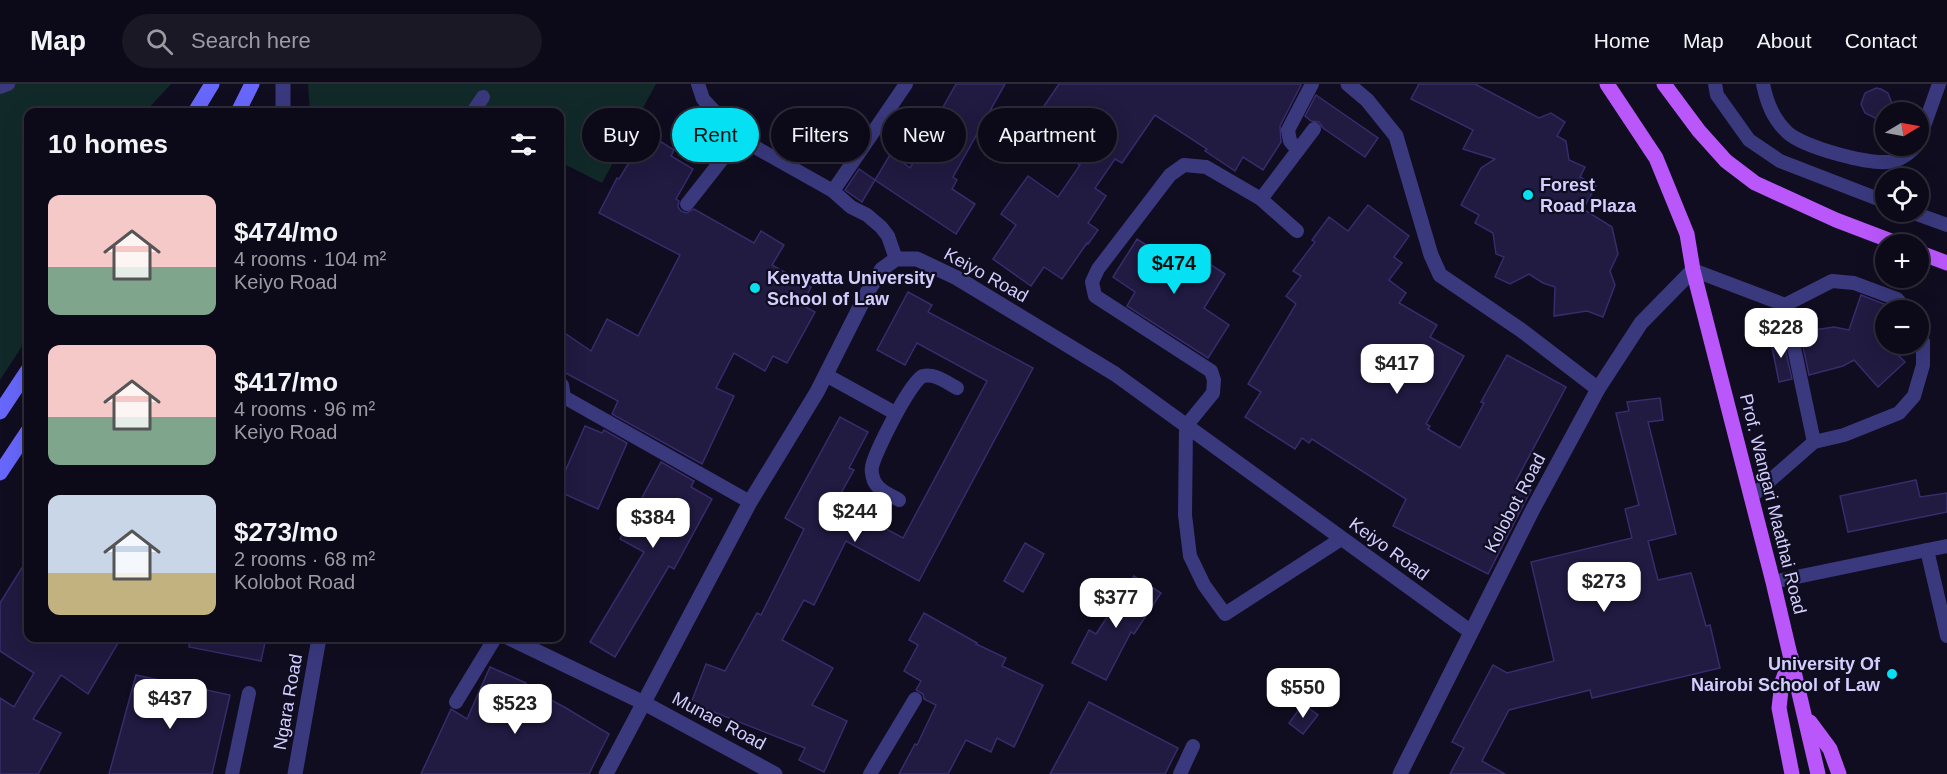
<!DOCTYPE html>
<html lang="en">
<head>
<meta charset="utf-8">
<style>
	body { margin:0; font-family:Helvetica,sans-serif; background:#1a1825; color:#f1f3f6; height:100vh; display:flex; flex-direction:column; font-size:22px; white-space:nowrap }
	* { box-sizing:border-box; margin:0 }
	p { font-size:20px; color:#9a9aa2 }
	.icon { flex:none; width:33px; height:33px; fill:none; stroke:currentColor; stroke-width:2; stroke-linecap:round; stroke-linejoin:round }
	.map { position:relative; flex:1; overflow:hidden }
	.drawer { position:absolute; left:24px; top:24px; width:540px; height:534px; display:flex; flex-direction:column; background:#0c0a18; border-radius:12px; box-shadow:0 6px 24px #0002,0 0 0 2px #2c2b37 }
	.drawer>* { flex:none }
	.guide { position:absolute; left:582px; top:24px; width:570px; height:54px; display:flex; gap:12px }
	.needle { width:39px; rotate:80deg }
	.buttons { position:absolute; left:1875px; top:18px; display:grid; gap:12px }
	.buttons a { display:grid; place-items:center; width:54px; height:54px; border-radius:50%; background:#0c0a18; box-shadow:0 6px 24px #0002,0 0 0 2px #2c2b37; font-size:30px }
	.price { position:absolute; translate:-50% -51px; padding:0 14px; border-radius:12px; background:#fff; color:#222; font-size:20px; line-height:39px; filter:drop-shadow(0 2px 3px #0008) }
	.price::after { content:''; position:absolute; left:50%; top:36px; width:18px; height:14px; margin-left:-9px; background:inherit; clip-path:polygon(0 0,100% 0,50% 100%) }
	.price.selected { background:#05e1f2; color:#111 }
	ul { padding:0; list-style:none }
	li { display:flex; align-items:center; gap:18px; height:150px; padding:0 24px }
	li span { display:grid; place-items:center; flex:none; width:168px; height:120px; border-radius:12px; color:#555 }
	li>.icon { margin-inline-start:auto }
	span .icon { width:72px; height:72px; fill:#fffc; stroke-width:1 }
	li b { font-size:26px }
	h2 { display:flex; justify-content:space-between; align-items:center; height:72px; padding:0 24px; font-size:26px }
	.chip { padding:0 21px; border-radius:27px; background:#0c0a18; box-shadow:0 6px 24px #0002,0 0 0 2px #2c2b37; font-size:21px; line-height:54px }
	.chip.selected { background:#05e1f2; color:#111 }
	header { display:flex; align-items:center; gap:36px; box-sizing:border-box; height:84px; padding:0 30px; background:#0c0a18; border-bottom:2px solid #2c2b37 }
	header strong { font-size:28px }
	nav { display:flex; gap:33px; margin-inline-start:auto; font-size:21px }
	.search { width:420px; height:54px; background:#1a1825; display:flex; align-items:center; gap:15px; box-sizing:border-box; padding:0 21px; border-radius:33px; color:#9a9aa2; font-size:22px }
	.map>svg:first-child { display:block }
	.green { fill:#112a29 }
	.building { fill:#211a41; stroke:#372c6c; stroke-width:1.5 }
	.lines { fill:none; stroke-linecap:round; stroke-linejoin:round }
	.service { stroke:#3a397e; stroke-width:14 }
	.minor { stroke:#3a397e; stroke-width:15 }
	.secondary { stroke:#6767fc; stroke-width:15 }
	.primary { stroke:#ba57fb; stroke-width:15 }
	.poi-dot { fill:#05e1f2; stroke:#100d20; stroke-width:2 }
	.labels { text-anchor:middle; dominant-baseline:central; stroke-width:4.5; stroke-linejoin:round; paint-order:stroke }
	.poi-label { font-size:18px; font-weight:bold; fill:#d2cefe; stroke:#100d20; text-anchor:start }
	.street-label { font-size:18px; fill:#d2cefe; stroke:#100d20 }
</style>
</head>
<body>
<header>
<strong>Map</strong>
<div class="search"><svg class="icon" aria-label="search" viewBox="0 0 24 24"><circle cx="10" cy="10" r="6"/><path d="M15 15l6 6"/></svg>Search here</div>
<nav><a>Home</a><a>Map</a><a>About</a><a>Contact</a></nav>
</header>
<div class="map">
<svg width="1947" height="690" viewBox="0 0 1947 690">
	<rect width="100%" height="100%" fill="#100d20"/>
	<!-- green -->
	<g class="green">
		<polygon points="0,0 171,0 145,28 28,28 28,253 0,296"/>
		<polygon points="308,0 656,0 602,99 560,78 560,28 310,28"/>
	</g>
	<!-- building -->
	<g class="building">
		<polygon points="956,0 1005,0 953,93 957,96 952,105 975,120 956,150 875,96 891,69 910,84 918,71 929,78 954,32 942,25"/>
		<polygon points="1059,0 1300,0 1301,1 1280,42 1281,58 1263,86 1243,73 1235,87 1205,67 1207,65 1155,31 1122,79 1115,75 1095,104 1106,112 1088,139 1098,146 1088,160 1087,159 1062,195 1044,183 1031,202 993,175 1016,141 1001,130 1028,92 1058,113 1080,81 1070,75 1075,68 1064,60 1069,52 1060,47 1067,37 1044,22"/>
		<polygon points="1419,0 1475,0 1539,34 1551,29 1565,38 1557,52 1566,57 1569,76 1585,83 1580,93 1596,102 1583,125 1612,143 1618,170 1610,187 1615,201 1603,233 1587,227 1554,232 1555,203 1543,199 1529,190 1510,200 1495,193 1504,173 1496,170 1493,149 1475,139 1479,131 1461,121 1481,84 1495,75 1463,65 1473,46 1411,15"/>
		<polygon points="1876,4 1881,5 1888,9 1892,20 1886,31 1875,34 1865,29 1861,20 1865,9"/>
		<polygon points="1316,11 1378,54 1365,73 1323,44 1319,38 1311,37 1305,32"/>
		<polygon points="647,49 674,66 671,72 693,85 676,115 679,117 678,123 681,127 686,129 694,125 754,159 761,147 784,161 772,181 811,203 802,221 815,228 787,279 773,272 765,287 734,269 716,304 734,312 702,380 612,330 618,317 560,286 560,246 591,267 607,235 638,252 680,171 599,129 617,94 619,95"/>
		<polygon points="859,85 875,96 862,118 845,106"/>
		<polygon points="1368,121 1409,152 1394,173 1402,179 1389,196 1406,209 1399,219 1437,241 1430,253 1464,272 1426,340 1430,342 1428,345 1460,364 1484,319 1481,318 1507,271 1566,303 1516,397 1531,406 1488,490 1393,442 1406,415 1312,355 1309,359 1302,354 1295,365 1245,333 1261,308 1248,300 1296,220 1286,212 1301,192 1293,187 1315,158 1312,156 1329,133 1348,147"/>
		<polygon points="1137,155 1180,183 1190,167 1225,190 1204,224 1229,241 1208,274 1127,222 1135,208 1113,193"/>
		<polygon points="908,208 932,221 928,228 1033,284 919,497 846,457 814,521 804,516 782,556 833,584 812,621 847,637 824,688 799,676 805,664 691,619 706,580 725,587 757,529 761,531 804,445 785,434 840,333 868,348 849,384 854,386 836,418 903,454 987,297 917,259 905,281 877,266"/>
		<polygon points="1861,211 1889,222 1888,226 1886,226 1886,233 1879,252 1905,278 1878,303 1854,276 1843,282 1809,291 1800,248 1834,243 1849,246"/>
		<polygon points="1782,251 1792,295 1779,298 1770,253"/>
		<polygon points="1660,314 1663,336 1648,338 1676,450 1648,457 1658,496 1691,489 1706,542 1710,541 1720,584 1592,614 1590,606 1509,626 1482,677 1505,690 1450,690 1464,664 1452,658 1493,581 1507,589 1554,577 1531,478 1632,454 1625,425 1639,421 1616,329 1629,327 1627,318"/>
		<polygon points="585,342 602,349 604,346 627,359 598,425 560,408 560,399"/>
		<polygon points="661,378 694,397 691,403 712,415 674,485 669,482 615,573 590,558 644,468 620,455"/>
		<polygon points="1916,396 1920,413 1947,409 1947,428 1848,448 1840,412"/>
		<polygon points="1025,459 1044,470 1023,508 1004,497"/>
		<polygon points="28,474 28,554 121,554 88,610 61,591 33,635 61,649 38,690 0,690 0,614 14,623 34,589 0,567 0,519"/>
		<polygon points="1134,492 1161,509 1134,550 1131,548 1106,596 1072,579 1089,546 1096,550"/>
		<polygon points="924,529 977,559 976,560 1006,574 1002,582 1043,601 1014,663 997,654 991,668 966,656 948,690 899,690 915,660 917,661 936,621 924,615 923,610 916,606 921,597 904,587 918,561 909,556"/>
		<polygon points="190,554 266,554 261,577 189,563"/>
		<polygon points="490,583 526,599 525,602 566,624 609,650 589,690 421,690 451,625 467,635"/>
		<polygon points="1291,587 1307,598 1292,622 1276,611"/>
		<polygon points="136,591 230,611 212,690 109,690"/>
		<polygon points="1089,618 1178,664 1165,690 1050,690"/>
		<polygon points="1303,620 1318,631 1303,650 1289,639"/>
	</g>
	<g class="lines">
		<!-- service -->
		<g class="service">
			<polyline points="698,0 703,15 739,54 833,107"/>
			<polyline points="1715,0 1717,11 1749,56 1780,77 1886,118"/>
			<path d="M1763,0C1767,19 1773,35 1788,49C1804,63 1873,83 1894,77C1904,74 1909,69 1916,62"/>
			<polyline points="0,3 8,0"/>
			<polyline points="473,28 483,13"/>
			<polyline points="1918,59 1939,0"/>
			<polyline points="1298,66 1290,57 1288,46 1312,0"/>
			<polyline points="1261,115 1314,45"/>
			<polyline points="687,120 739,54"/>
			<polyline points="1911,128 1947,141"/>
			<polyline points="1297,147 1261,115 1206,83 1184,81 1170,91 1098,185 1092,198 1095,212 1211,287 1214,296 1213,309 1186,342 1185,431 1190,472 1204,501 1225,530 1341,455"/>
			<polyline points="896,175 888,152 881,143 867,131 851,123 833,107 906,0"/>
			<polyline points="1693,186 1785,221 1814,358 1751,413"/>
			<polyline points="1785,221 1832,197 1854,199 1897,215 1906,226"/>
			<polyline points="826,291 895,329"/>
			<polyline points="562,301 564,313 750,418"/>
			<polyline points="1814,358 1844,351 1899,329 1914,312 1923,281 1923,258 1918,248"/>
			<path d="M899,416C890,411 879,407 874,397C873,394 871,387 872,383C874,370 911,296 923,292C935,289 947,299 957,304"/>
			<polyline points="1927,466 1947,462"/>
			<polyline points="1773,498 1927,466 1947,552"/>
			<polyline points="456,618 495,554"/>
			<polyline points="232,690 249,609"/>
			<polyline points="870,690 915,615"/>
			<polyline points="1180,690 1193,662"/>
		</g>
		<!-- minor -->
		<g class="minor">
			<polyline points="1348,0 1367,16 1396,52 1431,171 1440,191 1521,246 1598,305"/>
			<polyline points="283,28 283,0"/>
			<polyline points="509,554 644,619 775,690"/>
			<polyline points="295,690 319,554"/>
			<polyline points="606,690 750,418 817,308 868,207 882,185 896,175 917,175 957,194 1115,290 1471,548"/>
			<polyline points="1400,690 1533,425 1598,305 1641,239 1693,186"/>
		</g>
		<!-- secondary -->
		<g class="secondary">
			<polyline points="195,28 212,0"/>
			<polyline points="238,28 252,0"/>
			<polyline points="0,328 28,286"/>
			<polyline points="0,389 28,347"/>
		</g>
		<!-- primary -->
		<g class="primary">
			<polyline points="1607,0 1656,74 1687,150 1693,186 1773,498 1818,690"/>
			<polyline points="1664,0 1699,47 1726,77 1755,99 1836,136 1899,160"/>
			<polyline points="1918,168 1947,179"/>
			<polyline points="1791,573 1782,598 1779,624 1792,690"/>
			<polyline points="1810,638 1830,665 1839,690"/>
		</g>
	</g>
	<!-- markers -->
	<g class="poi-dot">
		<circle cx="1528" cy="111" r="6"/>
		<circle cx="755" cy="204" r="6"/>
		<circle cx="1892" cy="590" r="6"/>
	</g>
	<g class="labels">
		<!-- poi labels -->
		<g class="poi-label">
			<text x="1540" y="101">Forest<tspan x="1540" dy="21">Road Plaza</tspan></text>
			<text x="767" y="194">Kenyatta University<tspan x="767" dy="21">School of Law</tspan></text>
			<text x="1880" y="580" text-anchor="end">University Of<tspan x="1880" dy="21">Nairobi School of Law</tspan></text>
		</g>
		<!-- street labels -->
		<g class="street-label">
			<text transform="translate(986 191) rotate(29)">Keiyo Road</text>
			<text transform="translate(1515 419) rotate(-62)">Kolobot Road</text>
			<text transform="translate(1773 420) rotate(76)">Prof. Wangari Maathai Road</text>
			<text transform="translate(1389 465) rotate(36)">Keiyo Road</text>
			<text transform="translate(288 618) rotate(-80)">Ngara Road</text>
			<text transform="translate(719 637) rotate(28)">Munae Road</text>
		</g>
	</g>
</svg>
<div class="buttons">
<a><svg class="needle" viewBox="-14 -14 28 28"><path d="M0-13l5 13h-10z" fill="#e53935"/><path d="M0 13l5-13h-10z" fill="#9a9aa2"/></svg></a>
<a><svg class="icon" aria-label="locate" viewBox="0 0 24 24"><circle cx="12" cy="12" r="6"/><path d="M12 2v4M12 18v4M2 12h4M18 12h4"/></svg></a>
<a>+</a>
<a>−</a>
</div>
<b class="price selected" style="left:1174px;top:211px">$474</b>
<b class="price" style="left:1781px;top:275px">$228</b>
<b class="price" style="left:1397px;top:311px">$417</b>
<b class="price" style="left:855px;top:459px">$244</b>
<b class="price" style="left:653px;top:465px">$384</b>
<b class="price" style="left:1604px;top:529px">$273</b>
<b class="price" style="left:1116px;top:545px">$377</b>
<b class="price" style="left:1303px;top:635px">$550</b>
<b class="price" style="left:170px;top:646px">$437</b>
<b class="price" style="left:515px;top:651px">$523</b>
<div class="guide">
<a class="chip">Buy</a>
<a class="chip selected">Rent</a>
<a class="chip">Filters</a>
<a class="chip">New</a>
<a class="chip">Apartment</a>
</div>
<section class="drawer">
<h2>10 homes<svg class="icon" aria-label="filters" viewBox="0 0 24 24"><path d="M4 7h16M4 17h16"/><circle cx="9" cy="7" r="2"/><circle cx="15" cy="17" r="2"/></svg></h2>
<ul>
<li><span style="background:linear-gradient(#f6c9c9 60%,#7fa58c 0)"><svg class="icon" aria-label="home" viewBox="0 0 24 24"><path d="M3 11l9-7 9 7M6 9v11h12V9"/></svg></span><div><b>$474/mo</b><p>4 rooms · 104 m²</p><p>Keiyo Road</p></div></li>
<li><span style="background:linear-gradient(#f6c9c9 60%,#7fa58c 0)"><svg class="icon" aria-label="home" viewBox="0 0 24 24"><path d="M3 11l9-7 9 7M6 9v11h12V9"/></svg></span><div><b>$417/mo</b><p>4 rooms · 96 m²</p><p>Keiyo Road</p></div></li>
<li><span style="background:linear-gradient(#c9d6e8 65%,#c2b280 0)"><svg class="icon" aria-label="home" viewBox="0 0 24 24"><path d="M3 11l9-7 9 7M6 9v11h12V9"/></svg></span><div><b>$273/mo</b><p>2 rooms · 68 m²</p><p>Kolobot Road</p></div></li>
</ul>
</section>
</div>
</body>
</html>
